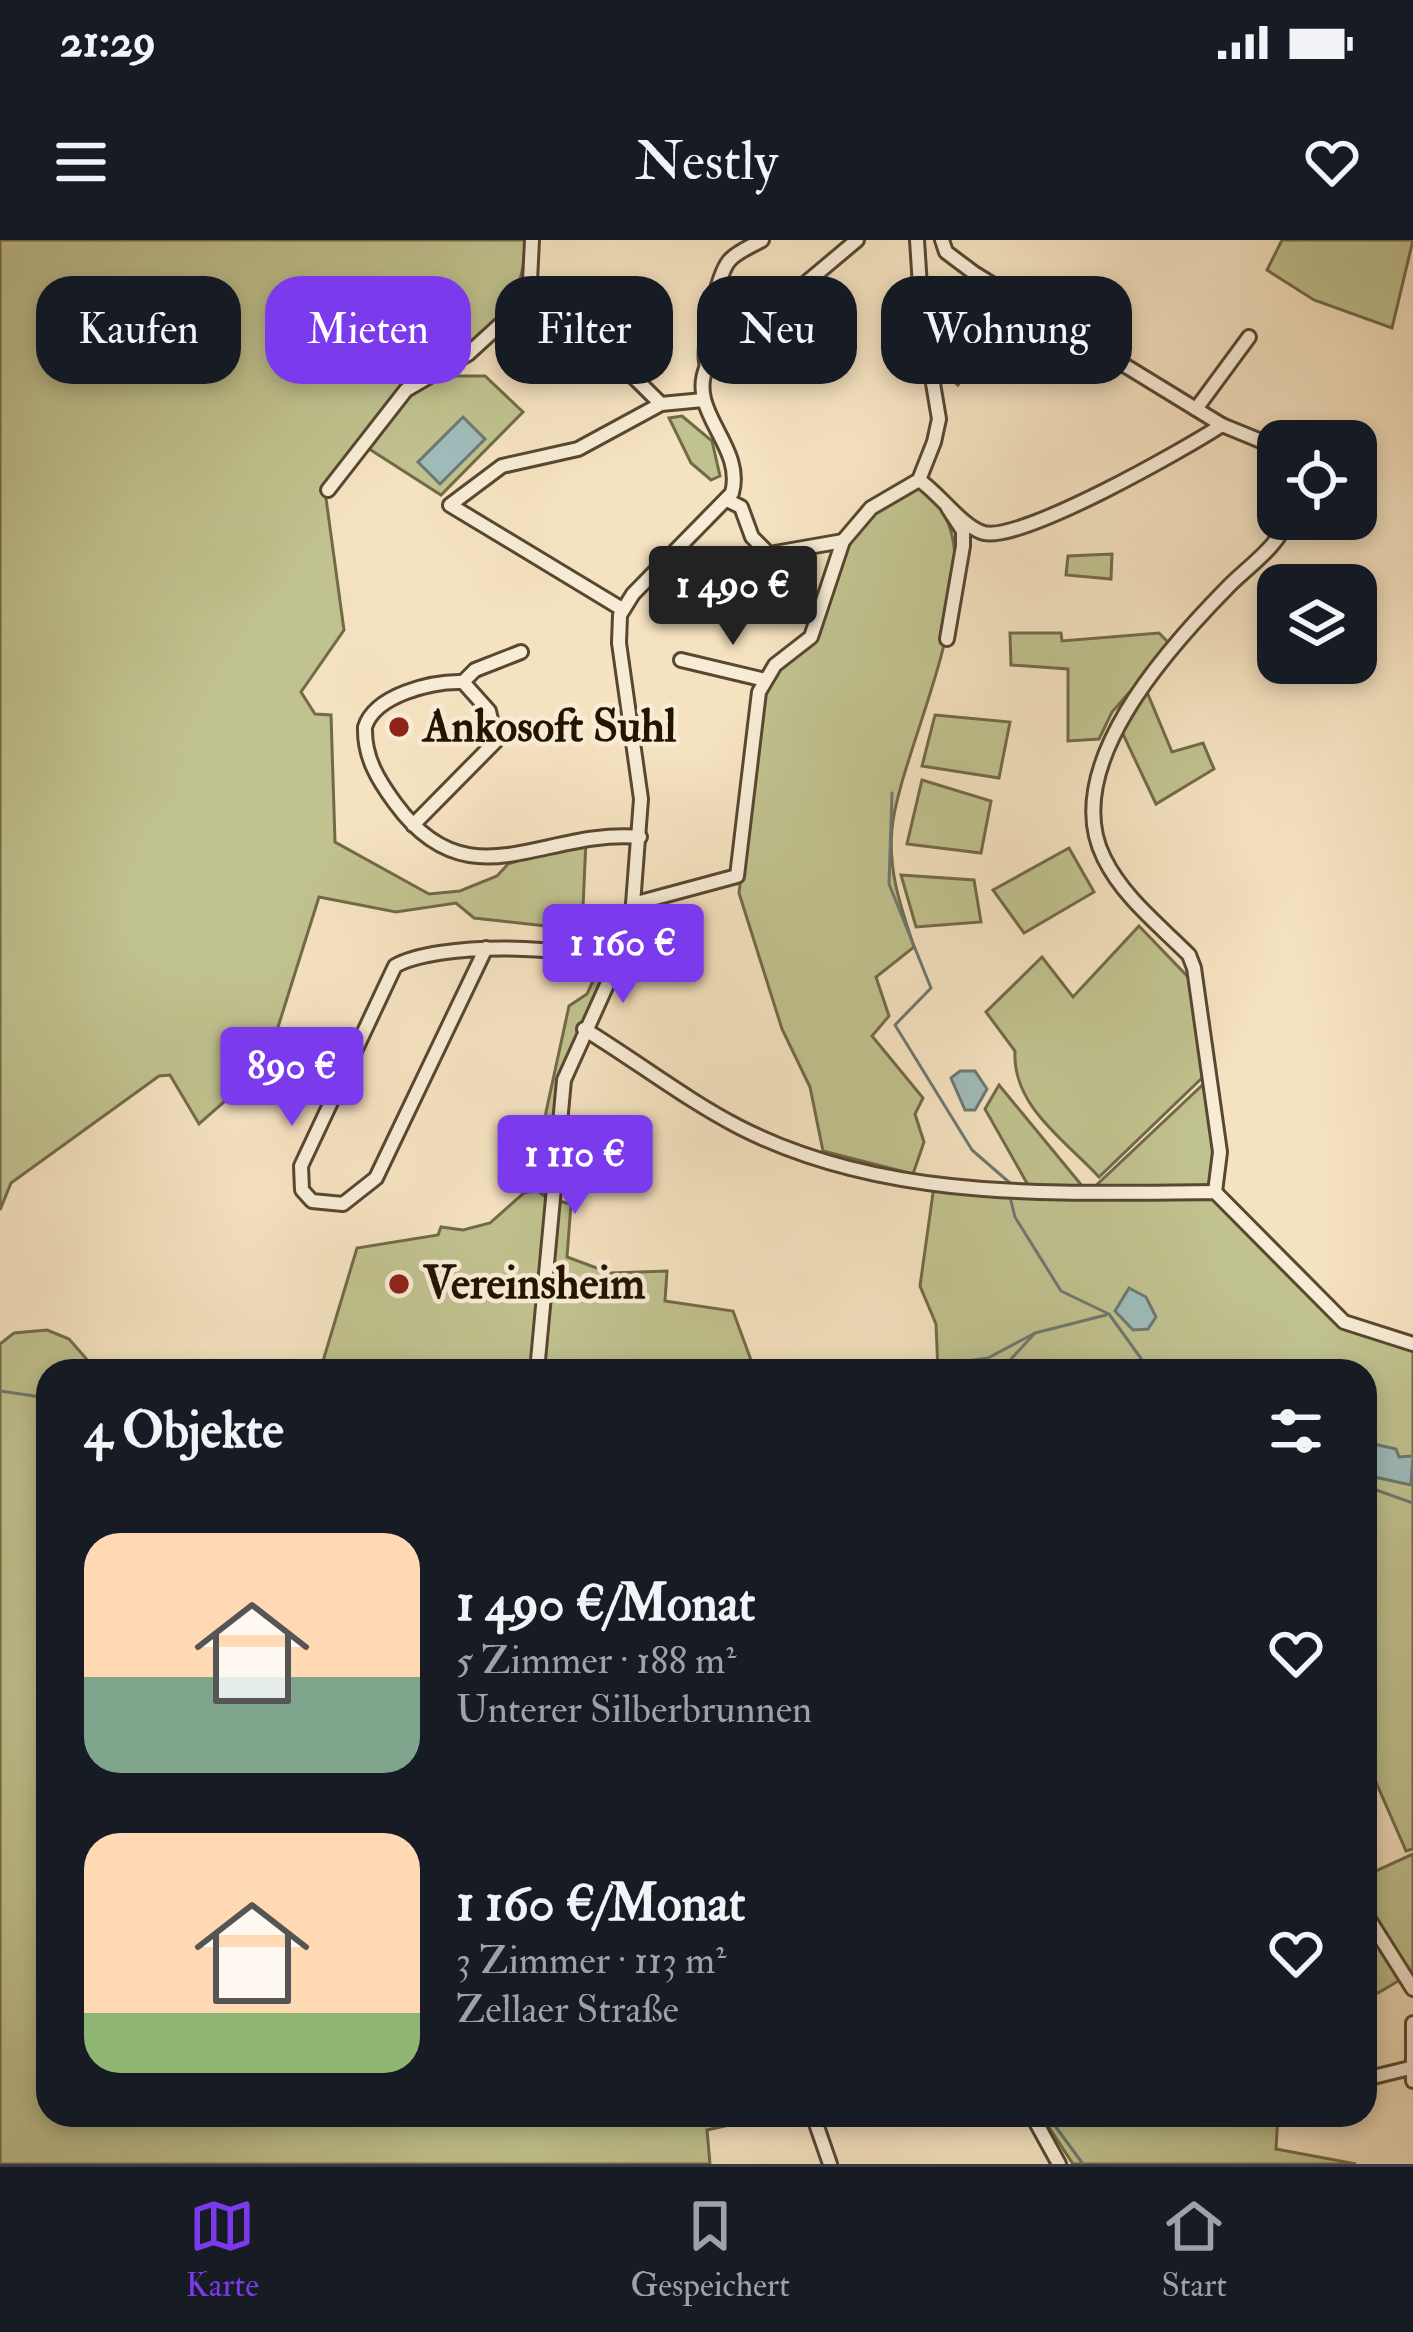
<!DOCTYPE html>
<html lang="de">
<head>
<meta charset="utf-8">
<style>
	body { margin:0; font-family:"IM FELL Double Pica",serif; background:#20242c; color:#f1f3f6; height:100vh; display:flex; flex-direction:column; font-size:45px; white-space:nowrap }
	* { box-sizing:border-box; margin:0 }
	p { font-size:39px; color:#9ea1a6 }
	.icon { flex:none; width:66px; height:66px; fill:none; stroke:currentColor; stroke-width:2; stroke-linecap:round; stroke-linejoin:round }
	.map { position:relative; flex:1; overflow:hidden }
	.sheet { position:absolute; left:36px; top:1119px; width:1341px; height:768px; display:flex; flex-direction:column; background:#171b24; border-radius:36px; box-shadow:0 6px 18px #0003 }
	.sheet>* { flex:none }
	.guide { position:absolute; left:36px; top:36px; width:1341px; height:108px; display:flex; gap:24px }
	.controls { position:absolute; left:1257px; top:180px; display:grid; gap:24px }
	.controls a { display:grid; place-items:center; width:120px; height:120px; border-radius:24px; background:#171b24; box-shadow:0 6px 18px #0003; font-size:60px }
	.price { position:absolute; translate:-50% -102px; padding:0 27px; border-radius:12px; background:#7c3aed; color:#fff; font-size:39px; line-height:78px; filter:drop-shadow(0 3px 6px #0008) }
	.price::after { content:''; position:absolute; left:50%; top:72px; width:36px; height:27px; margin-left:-18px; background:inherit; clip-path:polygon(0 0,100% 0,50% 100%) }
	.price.selected { background:#222; color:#fff }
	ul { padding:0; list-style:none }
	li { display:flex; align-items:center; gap:36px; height:300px; padding:0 48px }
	li span { display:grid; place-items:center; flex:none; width:336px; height:240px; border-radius:36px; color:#555 }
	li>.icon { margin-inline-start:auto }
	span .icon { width:144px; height:144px; fill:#fffc; stroke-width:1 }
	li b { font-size:51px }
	h2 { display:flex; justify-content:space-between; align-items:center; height:144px; padding:0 48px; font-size:51px }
	.pill { padding:0 42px; border-radius:36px; background:#171b24; box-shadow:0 6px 18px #0003; font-size:42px; line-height:108px }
	.pill.selected { background:#7c3aed; color:#fff }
	.status { display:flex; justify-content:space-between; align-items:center; height:84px; padding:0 60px; background:#171b24; direction:ltr }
	.status svg { height:33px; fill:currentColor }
	header { display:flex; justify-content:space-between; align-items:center; height:156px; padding:0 48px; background:#171b24; font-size:54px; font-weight:600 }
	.dock { display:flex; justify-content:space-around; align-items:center; height:168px; border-top:3px solid #363941; background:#171b24; font-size:33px; color:#9ea1a6 }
	.dock a { display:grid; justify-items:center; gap:6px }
	.dock .selected { color:#7c3aed }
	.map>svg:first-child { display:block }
	.green { fill:#c0c28f; stroke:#726a48; stroke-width:3 }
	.water { fill:#9fbcbb; stroke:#6e7871; stroke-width:3 }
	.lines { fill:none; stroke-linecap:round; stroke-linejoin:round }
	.stream { stroke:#6e7871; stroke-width:3 }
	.minor-casing { stroke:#584731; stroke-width:18 }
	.minor { stroke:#f8ecd6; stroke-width:12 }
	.poi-dot { fill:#8f2418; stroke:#f8ecd6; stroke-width:4.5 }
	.labels { text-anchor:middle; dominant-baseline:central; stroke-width:9; stroke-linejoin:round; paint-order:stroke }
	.poi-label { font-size:45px; font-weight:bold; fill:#241301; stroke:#f8ecd6; text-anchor:start }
</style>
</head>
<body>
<div class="status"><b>21:29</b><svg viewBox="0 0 49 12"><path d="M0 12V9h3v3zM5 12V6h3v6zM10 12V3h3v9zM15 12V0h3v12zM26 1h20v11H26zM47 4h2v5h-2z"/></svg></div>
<header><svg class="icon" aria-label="menu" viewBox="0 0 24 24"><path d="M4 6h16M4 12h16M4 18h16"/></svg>Nestly<svg class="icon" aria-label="heart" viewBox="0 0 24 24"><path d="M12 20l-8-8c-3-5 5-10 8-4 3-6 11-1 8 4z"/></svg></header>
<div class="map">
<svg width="1413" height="1924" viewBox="0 0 1413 1924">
	<rect width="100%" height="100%" fill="#f5e2c0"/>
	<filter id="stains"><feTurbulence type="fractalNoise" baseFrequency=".00167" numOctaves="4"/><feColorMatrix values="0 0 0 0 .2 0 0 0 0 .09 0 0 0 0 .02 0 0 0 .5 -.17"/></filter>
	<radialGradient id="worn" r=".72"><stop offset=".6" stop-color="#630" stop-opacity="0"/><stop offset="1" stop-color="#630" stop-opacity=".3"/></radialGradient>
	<!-- green -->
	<g class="green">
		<path d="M0,0H526C523,75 486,103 423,136H485L523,172L441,255L363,205L325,251L344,390L301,452L315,474L331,475L335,602L429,654L460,651L497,636L508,624L586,600L582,690L474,678L456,663L396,672L319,657L266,825L199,884L170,835L159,836L11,943L0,970Z"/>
		<polygon points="1282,0 1413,0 1392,88 1314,60 1267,30"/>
		<polygon points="971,39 1012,64 958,145 936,127 930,90"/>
		<polygon points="682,176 712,201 720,236 711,240 691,223 669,178"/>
		<path d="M919,247C1012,306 899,506 892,589C888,632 901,667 914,707L876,737L889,776L872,796L923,858L915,874L924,902L913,934L823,911L810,847L782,789L739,653L762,453L777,428L814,400L850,296L874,271Z"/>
		<polygon points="1112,314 1111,339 1066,335 1068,316"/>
		<polygon points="1010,393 1061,393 1062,401 1159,393 1171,405 1112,472 1099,499 1068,501 1068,429 1011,425"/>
		<polygon points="1147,452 1172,512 1203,503 1214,529 1156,564 1121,490"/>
		<polygon points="935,475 1010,482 999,538 922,526"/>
		<polygon points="922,540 991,561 981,613 907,604"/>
		<polygon points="1069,608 1094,652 1024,693 993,650"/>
		<polygon points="901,635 974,640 981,682 916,687"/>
		<path d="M1139,686L1190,739L1204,836L1099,937C1065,900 1012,866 1015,811L986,772L1042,717L1073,757Z"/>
		<polygon points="599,728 605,741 563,825 550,934 539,941 546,872 569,766 587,754"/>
		<polygon points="1212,836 1220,912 1215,953 1344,1082 1413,1104 1413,1609 1406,1611 1365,1517 1365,1131 938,1131 936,1084 920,1046 934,946 1088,953"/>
		<polygon points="999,845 1083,947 1028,945 985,869"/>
		<polygon points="537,950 547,958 534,1093 537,1131 320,1131 357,1008 438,995 441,987 463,990 490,983 524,953"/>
		<polygon points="555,960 571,964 567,1017 610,1033 667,1031 665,1061 733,1071 755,1131 541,1131"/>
		<polygon points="47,1090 69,1099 97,1131 48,1131 48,1875 774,1875 707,1890 710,1924 0,1924 0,1104 14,1093"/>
		<polygon points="1413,1614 1413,1737 1365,1663 1365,1636"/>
		<polygon points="1365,1676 1400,1740 1378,1753 1365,1752"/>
		<polygon points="1041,1875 1278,1875 1276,1909 1356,1924 1073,1924"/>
	</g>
	<!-- water -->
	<g class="water">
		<polygon points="463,177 485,199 440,244 418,222"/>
		<polygon points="960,831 975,831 987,849 975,870 965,870 951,838"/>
		<polygon points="1129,1048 1146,1057 1156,1077 1148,1089 1133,1090 1115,1071"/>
		<polygon points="1365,1202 1396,1209 1399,1217 1413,1216 1411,1245 1365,1235"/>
	</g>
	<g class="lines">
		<!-- stream -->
		<g class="stream">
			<polyline points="892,553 889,644 931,748 895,785 972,910 1010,943"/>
			<polyline points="1010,957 1015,977 1061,1051 1109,1074 1150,1131"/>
			<polyline points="897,1126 904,1130 988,1118 1035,1093"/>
			<polyline points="1000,1131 1035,1093 1106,1075"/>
			<polyline points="1156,1131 1171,1131"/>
			<polyline points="0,1151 48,1158"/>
			<polyline points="1365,1246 1413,1263"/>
			<polyline points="1047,1875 1083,1924"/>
		</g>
		<defs>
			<g id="minor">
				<polyline points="942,0 946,12 974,33 1222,185 1278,208"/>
				<polyline points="518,61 583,87 661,164"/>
				<path d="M707,126C701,109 717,35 729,21C736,12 752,6 762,0"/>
				<polyline points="1196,169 1249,97"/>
				<path d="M919,240C939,253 962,287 984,293C1022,302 1185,209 1222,185"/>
				<polyline points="328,250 406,150 468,114 502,83 530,41 532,0"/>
				<polyline points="727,260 741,267 752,297 769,314 843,301"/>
				<polyline points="622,369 450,265 502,226 578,209 661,164 703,160"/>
				<polyline points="947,399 963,306 963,291 948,268"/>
				<polyline points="681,420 765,440"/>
				<polyline points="463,442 475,430 521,412"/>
				<path d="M413,585L496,501L489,471L463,442C432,441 375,455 365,487C364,517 378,540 395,563C469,665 543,588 640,597"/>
				<polyline points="633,664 737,636 759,452 775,425 811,397 843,301 871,268 919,240 934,202 939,179 922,78 917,0"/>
				<path d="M486,708L376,938L343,964L312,961L302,950L301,926L395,726C437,702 575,703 616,727"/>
				<path d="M584,789C635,820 685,859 739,887C885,962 1055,953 1215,952L1344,1082L1413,1104"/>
				<path d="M1215,952L1220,912L1194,728L1189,715C1159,685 1123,657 1104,618C1059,528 1167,409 1227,348C1246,328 1280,306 1287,279"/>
				<path d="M537,1131L564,840L624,707L633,664L641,559L619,403L620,375L633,354L732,253C745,205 686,172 707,126L857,0"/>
				<polyline points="1365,1673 1413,1749"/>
				<polyline points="1413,1783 1413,1841"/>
				<polyline points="1365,1839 1410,1828"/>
				<polyline points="813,1875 830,1924"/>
				<polyline points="1032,1875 1059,1924"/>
			</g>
		</defs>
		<!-- minor casing -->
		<use href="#minor" class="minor-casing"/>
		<!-- minor -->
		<use href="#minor" class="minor"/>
	</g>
	<!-- markers -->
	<g class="poi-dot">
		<circle cx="399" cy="487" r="12"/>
		<circle cx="399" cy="1044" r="12"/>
	</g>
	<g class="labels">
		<!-- poi labels -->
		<g class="poi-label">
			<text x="423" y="487">Ankosoft Suhl</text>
			<text x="423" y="1044">Vereinsheim</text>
		</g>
	</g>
	<rect width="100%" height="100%" filter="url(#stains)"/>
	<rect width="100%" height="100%" fill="url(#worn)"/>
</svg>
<div class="controls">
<a><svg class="icon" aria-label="locate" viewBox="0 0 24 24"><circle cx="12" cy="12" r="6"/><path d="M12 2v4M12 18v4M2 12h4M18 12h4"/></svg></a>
<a><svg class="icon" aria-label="layers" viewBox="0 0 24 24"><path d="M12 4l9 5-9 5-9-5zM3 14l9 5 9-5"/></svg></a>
</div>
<b class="price selected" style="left:733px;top:408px">1 490 €</b>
<b class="price" style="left:623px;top:766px">1 160 €</b>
<b class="price" style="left:292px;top:889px">890 €</b>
<b class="price" style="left:575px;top:977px">1 110 €</b>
<div class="guide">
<a class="pill">Kaufen</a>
<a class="pill selected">Mieten</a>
<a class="pill">Filter</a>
<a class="pill">Neu</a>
<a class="pill">Wohnung</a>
</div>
<section class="sheet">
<h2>4 Objekte<svg class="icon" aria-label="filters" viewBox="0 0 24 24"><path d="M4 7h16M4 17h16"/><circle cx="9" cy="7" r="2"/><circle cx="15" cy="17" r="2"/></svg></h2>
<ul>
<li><span style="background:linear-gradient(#ffd9b3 60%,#7fa58c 0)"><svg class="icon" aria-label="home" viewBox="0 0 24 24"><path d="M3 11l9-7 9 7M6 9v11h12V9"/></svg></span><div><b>1 490 €/Monat</b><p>5 Zimmer · 188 m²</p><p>Unterer Silberbrunnen</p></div><svg class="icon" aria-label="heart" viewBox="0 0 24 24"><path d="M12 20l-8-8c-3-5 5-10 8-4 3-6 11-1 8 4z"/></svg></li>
<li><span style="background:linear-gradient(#ffd9b3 75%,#8fb573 0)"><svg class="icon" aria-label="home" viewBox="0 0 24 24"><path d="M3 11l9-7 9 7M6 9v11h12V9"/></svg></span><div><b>1 160 €/Monat</b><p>3 Zimmer · 113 m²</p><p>Zellaer Straße</p></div><svg class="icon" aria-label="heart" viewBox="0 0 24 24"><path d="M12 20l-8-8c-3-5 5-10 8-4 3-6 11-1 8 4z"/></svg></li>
</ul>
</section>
</div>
<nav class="dock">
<a class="selected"><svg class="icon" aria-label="map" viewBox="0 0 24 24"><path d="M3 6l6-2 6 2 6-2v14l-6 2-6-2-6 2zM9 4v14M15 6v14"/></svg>Karte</a>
<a><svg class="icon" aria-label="saved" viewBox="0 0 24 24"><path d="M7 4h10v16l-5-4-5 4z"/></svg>Gespeichert</a>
<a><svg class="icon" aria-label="home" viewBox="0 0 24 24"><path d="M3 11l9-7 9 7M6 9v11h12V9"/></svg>Start</a>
</nav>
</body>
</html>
